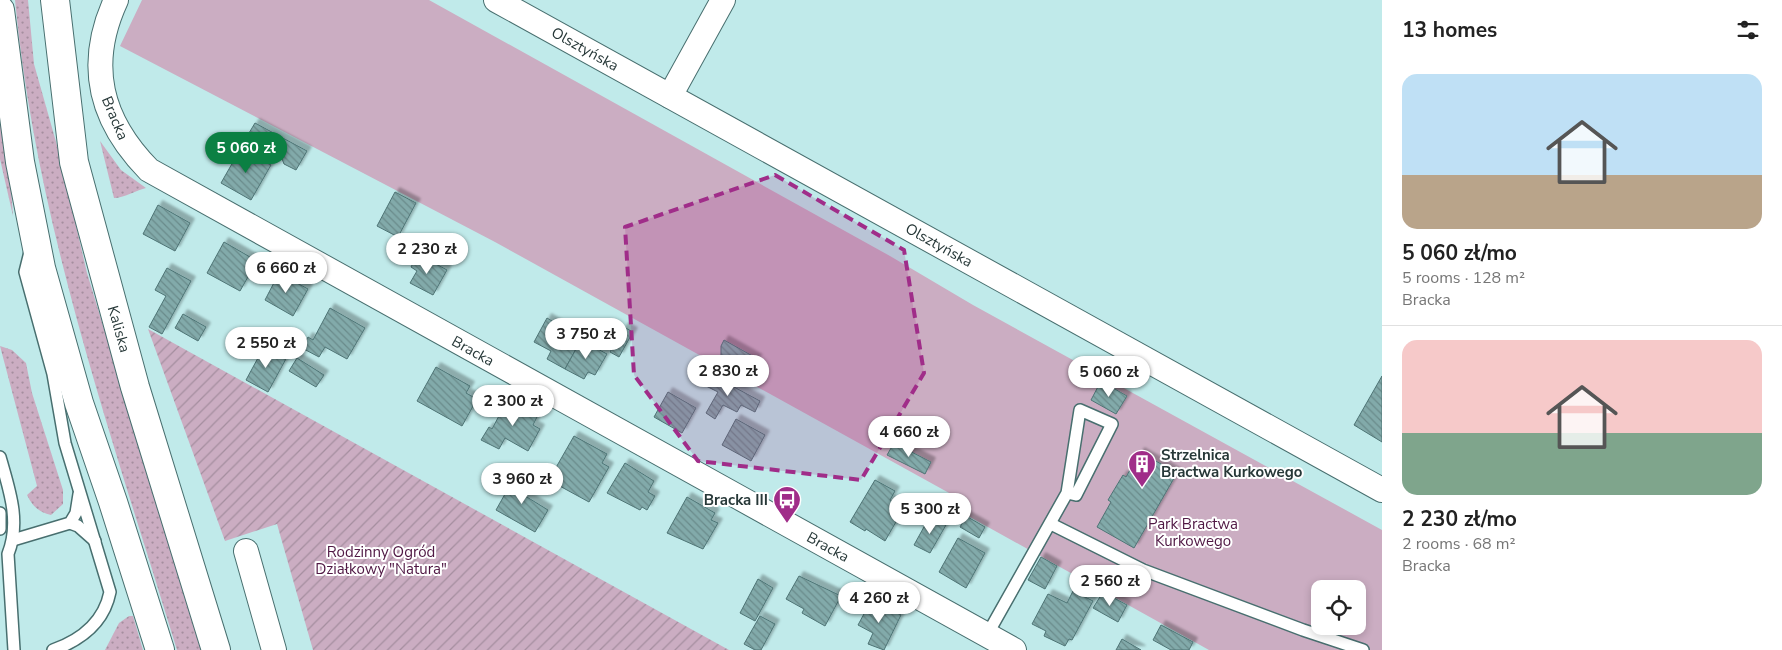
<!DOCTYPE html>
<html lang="en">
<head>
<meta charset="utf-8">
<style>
	body { margin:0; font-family:"Nunito Sans",sans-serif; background:#f6f6f6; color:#222; height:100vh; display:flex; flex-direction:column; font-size:19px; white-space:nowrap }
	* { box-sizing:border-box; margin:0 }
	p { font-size:16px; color:#767676 }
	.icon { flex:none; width:28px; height:28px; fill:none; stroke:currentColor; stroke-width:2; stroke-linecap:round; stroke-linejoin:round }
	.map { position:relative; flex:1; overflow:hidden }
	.panel { display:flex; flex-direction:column; background:#fff; width:400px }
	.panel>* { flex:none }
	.controls { position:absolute; left:1311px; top:580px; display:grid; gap:10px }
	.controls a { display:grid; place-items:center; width:55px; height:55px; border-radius:10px; background:#fff; box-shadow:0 2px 8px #0003; font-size:25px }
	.price { position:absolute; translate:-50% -42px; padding:0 11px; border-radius:18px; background:#fff; color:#222; font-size:16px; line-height:32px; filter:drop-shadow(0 1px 2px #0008) }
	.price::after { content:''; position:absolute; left:50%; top:30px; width:15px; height:11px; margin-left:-8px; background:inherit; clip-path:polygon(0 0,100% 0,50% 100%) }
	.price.active { background:#0b8043; color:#fff }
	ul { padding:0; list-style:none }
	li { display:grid; align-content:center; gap:10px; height:265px; padding:0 20px }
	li+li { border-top:1px solid #e0e0e0 }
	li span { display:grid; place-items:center; height:155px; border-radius:15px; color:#555 }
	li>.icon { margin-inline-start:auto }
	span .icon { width:90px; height:90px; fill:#fffc; stroke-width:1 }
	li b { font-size:21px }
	h2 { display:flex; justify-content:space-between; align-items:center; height:60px; padding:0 20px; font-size:21px }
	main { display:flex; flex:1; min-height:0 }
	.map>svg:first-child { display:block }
	.grass { fill:url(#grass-dots) }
	.park { fill:#cbadc2; fill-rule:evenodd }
	.garden { fill:url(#garden-furrows) }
	.building { fill:url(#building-back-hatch); stroke:#4e7475; filter:url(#shadow) }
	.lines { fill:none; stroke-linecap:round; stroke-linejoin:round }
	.lane-casing { stroke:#486f6f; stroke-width:14 }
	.street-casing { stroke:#486f6f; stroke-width:26 }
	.primary-casing { stroke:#486f6f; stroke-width:30 }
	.lane { stroke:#fff; stroke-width:11 }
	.street { stroke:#fff; stroke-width:24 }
	.primary { stroke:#fff; stroke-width:28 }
	.marked { fill:#a02d89; fill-opacity:0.2; stroke:#a02d89; stroke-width:4; stroke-dasharray:10 6; stroke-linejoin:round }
	.labels { text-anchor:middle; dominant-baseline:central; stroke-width:4; stroke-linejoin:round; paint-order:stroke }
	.street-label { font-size:15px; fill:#273838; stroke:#fff }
	.poi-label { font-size:15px; font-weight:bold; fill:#273838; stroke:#fff; text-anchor:start }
	.park-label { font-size:15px; fill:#4f1743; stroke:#fff }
</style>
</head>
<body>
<main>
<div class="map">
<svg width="1382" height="650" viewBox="0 0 1382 650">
	<defs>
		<pattern id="grass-dots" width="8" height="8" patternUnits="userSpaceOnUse" patternTransform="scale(1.25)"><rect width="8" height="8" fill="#cbadc2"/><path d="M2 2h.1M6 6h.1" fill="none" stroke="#a58e9f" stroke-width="1.8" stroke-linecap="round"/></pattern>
		<pattern id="garden-furrows" width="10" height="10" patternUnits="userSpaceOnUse" patternTransform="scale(1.25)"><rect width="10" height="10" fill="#cbadc2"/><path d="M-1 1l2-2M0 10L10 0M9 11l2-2" fill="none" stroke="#a58e9f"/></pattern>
		<pattern id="building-back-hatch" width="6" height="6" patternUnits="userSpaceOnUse" patternTransform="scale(1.25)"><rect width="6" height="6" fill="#82aaaa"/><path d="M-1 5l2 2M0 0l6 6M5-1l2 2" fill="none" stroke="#6a8b8b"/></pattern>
		<filter id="shadow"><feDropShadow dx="4.5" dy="-4.5" stdDeviation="1" flood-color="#0004"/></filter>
	</defs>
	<rect width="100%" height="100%" fill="#c0eaea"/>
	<!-- grass -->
	<g class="grass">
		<path d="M15,0H28L34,64L60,156L87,273L202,650H177C112,437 36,223 15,0Z"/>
		<polygon points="0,99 8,147 13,216 0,159"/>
		<path d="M100,141L121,170L146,188C138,190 120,199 114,198Z"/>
		<path d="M0,346L12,350L26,363L32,393L63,490V504L51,515C39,512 33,507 27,495L37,486Z"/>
		<polygon points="129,616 133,616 143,650 105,650 119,623"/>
	</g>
	<!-- park -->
	<path class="park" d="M142,0H429L890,256L973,305L1382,530V650H1209L961,512L960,499L495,242L120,46ZM1320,589H1358V626H1320Z"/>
	<!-- garden -->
	<polygon class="garden" points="148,329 729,650 313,650 277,524 225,541"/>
	<!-- building -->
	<g class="building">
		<polygon points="255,123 307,151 296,170 284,164 278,148 249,133"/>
		<polygon points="241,148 271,165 251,200 221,183"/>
		<polygon points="395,192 416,203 398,237 377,226"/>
		<polygon points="158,205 190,223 175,251 143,234"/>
		<polygon points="224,242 257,261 240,291 207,273"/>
		<polygon points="418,254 447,270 433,295 410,283 417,271 411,267"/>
		<polygon points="167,268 191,281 162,334 149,327 166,296 155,290"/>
		<polygon points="279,273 308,289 293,316 265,300"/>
		<polygon points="330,308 365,328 347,359 325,347 319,357 302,348 308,337 313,340"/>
		<polygon points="183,314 206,327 198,341 175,328"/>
		<polygon points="547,318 559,325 557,327 581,340 565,369 547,359 551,351 534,342"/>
		<polygon points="624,327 633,332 619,357 610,352"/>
		<polygon points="581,340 607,354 595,375 588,372 584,379 565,369"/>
		<polygon points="724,340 758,359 741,368 734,370 729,368 721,359 721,346"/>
		<polygon points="265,345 287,357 268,392 246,380"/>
		<polygon points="297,358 324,375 316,387 289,371"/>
		<polygon points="436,367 470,386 466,393 477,399 462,426 417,401"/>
		<polygon points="710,374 760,401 755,412 741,405 737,412 723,405 715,419 706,413 718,392 704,385"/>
		<polygon points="1382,376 1382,442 1354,425"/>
		<polygon points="1101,381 1127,396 1116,414 1091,400"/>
		<polygon points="668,392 696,408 682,433 654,417"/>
		<polygon points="508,399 538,415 533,425 540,429 528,451 505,438 499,449 481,440 489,427 492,429"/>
		<polygon points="736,419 765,435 751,461 722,445"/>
		<polygon points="574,436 607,454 602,463 609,467 589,502 556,484 561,475 554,471"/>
		<polygon points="894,443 931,462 925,474 887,455"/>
		<polygon points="1140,452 1177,473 1134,548 1097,527 1111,502 1108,500 1123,475 1126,477"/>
		<polygon points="625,463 654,481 648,492 655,496 647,510 642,507 640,510 607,493"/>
		<polygon points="518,471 530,477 522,494 548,510 535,532 496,510"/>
		<polygon points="875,480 895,491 890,500 904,508 885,541 866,529 865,531 850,522"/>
		<polygon points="687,497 715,513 711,520 718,523 703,549 667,533"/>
		<polygon points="930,516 946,525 930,553 914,545"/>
		<polygon points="966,516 985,527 979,538 960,527"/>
		<polygon points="958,538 985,553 966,588 939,572"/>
		<polygon points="1041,557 1057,566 1045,589 1028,580"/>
		<polygon points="799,576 841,596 825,626 802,613 804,609 786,599"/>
		<polygon points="758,579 773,588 755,621 740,613"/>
		<polygon points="1073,591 1093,601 1072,640 1069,639 1065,646 1044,636 1046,631 1032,624 1048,594 1067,603"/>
		<polygon points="1103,592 1127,605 1118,622 1093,608"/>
		<polygon points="872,599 901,615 884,650 868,644 873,633 858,625"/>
		<polygon points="760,616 775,624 761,650 755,650 744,644"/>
		<polygon points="1161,625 1193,642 1189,650 1171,650 1153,640"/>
		<polygon points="1122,639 1141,650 1116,650"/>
	</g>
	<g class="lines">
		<defs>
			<g id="lane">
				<path d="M30,252L25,272L53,374L65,443L110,592C104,622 81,640 53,650"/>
				<path d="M0,457C9,489 21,521 8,554L14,650"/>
				<polyline points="0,513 0,529"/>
				<polyline points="70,523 78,526 95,541"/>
				<polyline points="1051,524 1143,570 1303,630 1363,650"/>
				<polyline points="13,540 70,523 76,513 79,494"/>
				<polyline points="987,635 1067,493 1080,410 1112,424 1076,495 1067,493"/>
			</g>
			<g id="street">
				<path d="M116,0C86,65 100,120 149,170L1014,650"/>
				<polyline points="496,0 1382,490"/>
				<polyline points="670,96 723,0"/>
				<polyline points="246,551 274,650"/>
			</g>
			<g id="primary">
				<polyline points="55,0 74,162 135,387 216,650"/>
				<polyline points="0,10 20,162 41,268 79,403 113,502 160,650"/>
			</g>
		</defs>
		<!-- lane casing -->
		<use href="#lane" class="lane-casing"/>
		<!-- street casing -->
		<use href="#street" class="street-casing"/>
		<!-- primary casing -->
		<use href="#primary" class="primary-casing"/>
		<!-- lane -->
		<use href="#lane" class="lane"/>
		<!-- street -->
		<use href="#street" class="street"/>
		<!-- primary -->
		<use href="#primary" class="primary"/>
	</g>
	<!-- marked area -->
	<path class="marked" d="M775,175L904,250L924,373L861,480L698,461L634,375L625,227Z"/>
	<!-- icons -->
	<defs>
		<symbol id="building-pin" viewBox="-11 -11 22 30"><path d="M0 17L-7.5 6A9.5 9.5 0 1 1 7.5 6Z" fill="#a02d89" stroke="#fff"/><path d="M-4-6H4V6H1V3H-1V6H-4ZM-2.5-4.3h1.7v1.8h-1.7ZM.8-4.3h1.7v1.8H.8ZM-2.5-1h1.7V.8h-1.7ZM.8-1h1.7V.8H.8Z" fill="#fff"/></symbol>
		<symbol id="bus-pin" viewBox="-11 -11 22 30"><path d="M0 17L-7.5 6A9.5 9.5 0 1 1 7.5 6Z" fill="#a02d89" stroke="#fff"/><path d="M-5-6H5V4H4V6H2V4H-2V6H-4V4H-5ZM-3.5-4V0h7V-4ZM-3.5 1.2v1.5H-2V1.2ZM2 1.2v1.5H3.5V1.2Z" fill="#fff"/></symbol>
	</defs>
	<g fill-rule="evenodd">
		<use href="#building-pin" x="1126" y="448" width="32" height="43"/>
		<use href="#bus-pin" x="771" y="484" width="32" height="43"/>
	</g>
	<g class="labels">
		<!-- street labels -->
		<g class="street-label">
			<text transform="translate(585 49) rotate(29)">Olsztyńska</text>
			<text transform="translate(115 118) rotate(67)">Bracka</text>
			<text transform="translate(939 245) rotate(29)">Olsztyńska</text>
			<text transform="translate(119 329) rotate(74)">Kaliska</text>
			<text transform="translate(473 351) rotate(29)">Bracka</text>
			<text transform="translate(828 547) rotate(29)">Bracka</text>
		</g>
		<!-- poi labels -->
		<g class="poi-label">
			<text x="1161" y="455">Strzelnica<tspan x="1161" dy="17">Bractwa Kurkowego</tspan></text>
			<text x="768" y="500" text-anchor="end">Bracka III</text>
		</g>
		<!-- park labels -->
		<g class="park-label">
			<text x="1193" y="524">Park Bractwa<tspan x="1193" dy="17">Kurkowego</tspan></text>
			<text x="381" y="552">Rodzinny Ogród<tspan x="381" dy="17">Działkowy "Natura"</tspan></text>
		</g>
	</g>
</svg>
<div class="controls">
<a><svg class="icon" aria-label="locate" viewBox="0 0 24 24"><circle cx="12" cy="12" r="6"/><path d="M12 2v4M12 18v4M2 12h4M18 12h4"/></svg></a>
</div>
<b class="price active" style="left:246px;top:174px">5 060 zł</b>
<b class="price" style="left:427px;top:275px">2 230 zł</b>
<b class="price" style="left:286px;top:294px">6 660 zł</b>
<b class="price" style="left:586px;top:360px">3 750 zł</b>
<b class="price" style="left:266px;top:369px">2 550 zł</b>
<b class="price" style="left:728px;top:397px">2 830 zł</b>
<b class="price" style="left:1109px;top:398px">5 060 zł</b>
<b class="price" style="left:513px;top:427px">2 300 zł</b>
<b class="price" style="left:909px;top:458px">4 660 zł</b>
<b class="price" style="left:522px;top:505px">3 960 zł</b>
<b class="price" style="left:930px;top:535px">5 300 zł</b>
<b class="price" style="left:1110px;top:607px">2 560 zł</b>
<b class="price" style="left:879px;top:624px">4 260 zł</b>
</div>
<section class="panel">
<h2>13 homes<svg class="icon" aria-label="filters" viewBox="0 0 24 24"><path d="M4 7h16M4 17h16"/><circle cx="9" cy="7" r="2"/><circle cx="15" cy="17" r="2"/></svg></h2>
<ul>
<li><span style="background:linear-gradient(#bfe0f5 65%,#b9a48a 0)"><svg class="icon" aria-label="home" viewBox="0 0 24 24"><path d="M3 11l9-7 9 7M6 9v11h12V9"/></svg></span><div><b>5 060 zł/mo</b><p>5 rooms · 128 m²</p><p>Bracka</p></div></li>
<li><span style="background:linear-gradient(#f6c9c9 60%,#7fa58c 0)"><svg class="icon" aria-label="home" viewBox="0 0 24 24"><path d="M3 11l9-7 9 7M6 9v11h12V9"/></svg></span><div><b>2 230 zł/mo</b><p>2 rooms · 68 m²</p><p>Bracka</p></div></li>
</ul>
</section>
</main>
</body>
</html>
